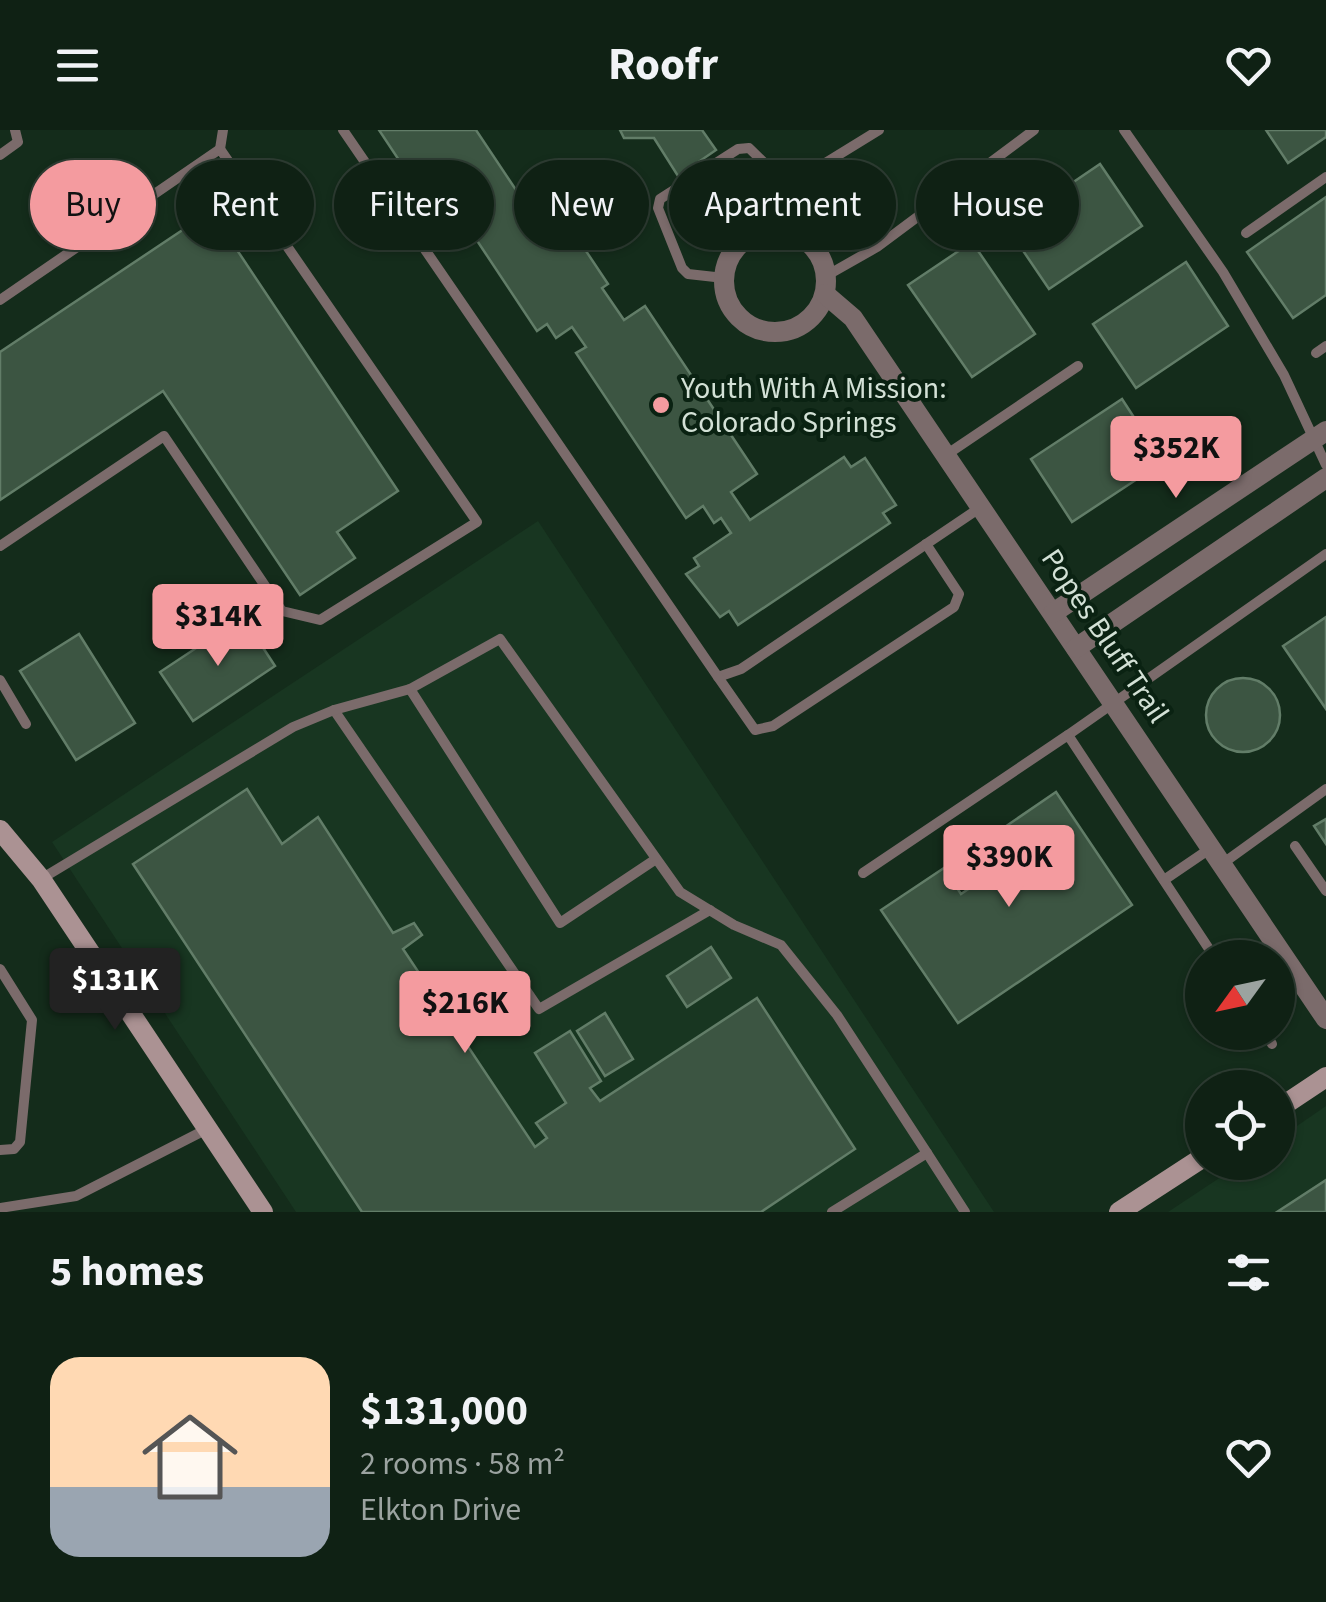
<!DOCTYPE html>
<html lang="en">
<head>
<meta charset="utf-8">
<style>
	body { margin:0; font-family:"Source Sans 3",sans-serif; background:#18291d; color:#f1f3f6; height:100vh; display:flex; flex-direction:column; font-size:38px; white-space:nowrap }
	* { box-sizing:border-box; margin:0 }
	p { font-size:32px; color:#9ba3a0 }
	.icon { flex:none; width:55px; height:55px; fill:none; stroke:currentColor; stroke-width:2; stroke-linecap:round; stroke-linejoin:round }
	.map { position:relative; height:1082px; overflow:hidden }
	.details { display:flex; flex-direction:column; background:#0f2114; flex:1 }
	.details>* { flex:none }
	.top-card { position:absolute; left:30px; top:30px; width:1268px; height:90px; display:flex; gap:20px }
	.needle { width:65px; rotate:237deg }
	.fabs { position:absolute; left:1185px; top:810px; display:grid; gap:20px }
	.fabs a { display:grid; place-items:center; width:110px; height:110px; border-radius:50%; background:#0f2114; box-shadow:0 2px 8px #0004,0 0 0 2px #2f3e34; font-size:50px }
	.price { position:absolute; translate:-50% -85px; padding:0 22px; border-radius:10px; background:#f49b9f; color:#111; font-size:32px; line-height:65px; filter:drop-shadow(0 2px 5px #0008) }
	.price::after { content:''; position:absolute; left:50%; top:60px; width:30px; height:22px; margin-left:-15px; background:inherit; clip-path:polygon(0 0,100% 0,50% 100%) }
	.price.active { background:#222; color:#fff }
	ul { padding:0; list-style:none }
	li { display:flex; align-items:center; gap:30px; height:250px; padding:0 50px }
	li span { display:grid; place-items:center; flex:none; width:280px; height:200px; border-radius:30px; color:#555 }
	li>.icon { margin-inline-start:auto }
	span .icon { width:120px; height:120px; fill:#fffc; stroke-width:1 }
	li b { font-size:42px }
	h2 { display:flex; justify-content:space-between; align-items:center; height:120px; padding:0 50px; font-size:42px }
	.chip { padding:0 35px; border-radius:45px; background:#0f2114; box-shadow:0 2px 8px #0004,0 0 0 2px #2f3e34; font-size:35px; line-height:90px }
	.chip.active { background:#f49b9f; color:#111 }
	header { display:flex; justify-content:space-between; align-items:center; height:130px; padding:0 50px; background:#0f2114; font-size:45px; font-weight:700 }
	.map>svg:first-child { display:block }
	.built { fill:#183621 }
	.building { fill:#3c5542; stroke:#627d68; stroke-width:2.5 }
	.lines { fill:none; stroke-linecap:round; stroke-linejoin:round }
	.lane { stroke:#7b6b6b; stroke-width:10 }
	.street { stroke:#7b6b6b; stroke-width:20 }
	.secondary { stroke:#ab9293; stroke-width:20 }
	.poi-dot { fill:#f49b9f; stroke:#0a2212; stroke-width:4 }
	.labels { text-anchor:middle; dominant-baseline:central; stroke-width:8; stroke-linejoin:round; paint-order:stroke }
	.poi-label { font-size:30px; fill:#d3e1d6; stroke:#0a2212; text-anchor:start }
	.street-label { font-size:30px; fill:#d3e1d6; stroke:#0a2212 }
</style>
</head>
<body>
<header><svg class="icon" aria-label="menu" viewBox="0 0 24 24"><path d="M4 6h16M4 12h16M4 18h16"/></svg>Roofr<svg class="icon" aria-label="heart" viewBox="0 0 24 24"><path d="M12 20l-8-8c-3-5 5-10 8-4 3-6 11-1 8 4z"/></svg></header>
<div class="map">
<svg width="1326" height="1082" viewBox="0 0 1326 1082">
	<rect width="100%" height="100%" fill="#142c1b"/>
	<!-- built -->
	<g class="built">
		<polygon points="538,391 994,1082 296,1082 52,712"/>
		<polygon points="1326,976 1326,1082 1168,1082 1242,1033 1278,1032 1278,1009"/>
	</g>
	<!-- building -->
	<g class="building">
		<polygon points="379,0 476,0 520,66 540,52 608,154 602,158 624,190 645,176 757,344 731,362 750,390 844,327 851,337 865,328 896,375 883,383 890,393 738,495 729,481 720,487 686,444 699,436 694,428 731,403 721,388 714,393 703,376 686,388 576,223 586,217 572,197 556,208 547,194 537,201 470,100 479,94 466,75 440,92"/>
		<polygon points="620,0 702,0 716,20 678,46 654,8 624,8"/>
		<polygon points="1266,0 1326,0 1326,7 1288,33"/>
		<polygon points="1100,34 1142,96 1049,159 1007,97"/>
		<polygon points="1326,67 1326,165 1293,188 1247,122"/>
		<polygon points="211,81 398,361 337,402 355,428 300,465 163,261 0,370 0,222"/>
		<polygon points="972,112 1035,204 972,247 908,155"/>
		<polygon points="1186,132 1228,196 1136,258 1093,194"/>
		<polygon points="1122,269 1163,332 1072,392 1031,329"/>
		<polygon points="243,487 275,536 193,591 160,542"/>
		<polygon points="1326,487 1326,579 1283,516"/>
		<polygon points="79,504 135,593 76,630 20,541"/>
		<circle cx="1243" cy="585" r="37"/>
		<polygon points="247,659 282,714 318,687 393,803 414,793 422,805 403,819 535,1017 547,1008 536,993 566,973 535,923 570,901 601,951 590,958 600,971 757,868 855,1019 761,1082 362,1082 133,734"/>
		<polygon points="1056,662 1132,775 958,893 881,780 944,738 961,764 998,739 980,714"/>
		<polygon points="1326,689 1326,714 1314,696"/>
		<polygon points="711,817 731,848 687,877 667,846"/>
		<polygon points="605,883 633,929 605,946 577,901"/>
		<polygon points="1326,1050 1326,1082 1277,1082"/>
	</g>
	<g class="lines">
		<!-- lane -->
		<g class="lane">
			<polyline points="343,0 718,547 741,539 981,377"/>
			<polyline points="1124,0 1223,142 1284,245 1326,335"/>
			<polyline points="220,19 223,0"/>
			<polyline points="0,25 18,12 15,0"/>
			<polyline points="776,98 777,71 788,56 879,0"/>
			<polyline points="1246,103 1326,47"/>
			<polyline points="826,146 877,117 1034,0"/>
			<polyline points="724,148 688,144 682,138 658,78 660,69 738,19 749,18 788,56"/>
			<polyline points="0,170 220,19 477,392 320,490 282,481 164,306 0,416"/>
			<polyline points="1316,223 1326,216"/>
			<polyline points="946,325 1078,236"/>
			<polyline points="718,547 755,600 773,596 954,477 959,464 926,414"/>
			<polyline points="0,550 26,594"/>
			<polyline points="410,559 560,793 656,729"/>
			<polyline points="334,580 539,879 710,780"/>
			<polyline points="1068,605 1326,424"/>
			<polyline points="1295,716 1326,761"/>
			<polyline points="1222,734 1326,659"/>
			<polyline points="863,743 1068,605 1215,828"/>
			<polyline points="41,749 293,597 334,580 410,559 500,509 680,762 734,795 781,815 837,885 927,1023 832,1082"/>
			<polyline points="1164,750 1211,718"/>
			<polyline points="1260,828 1276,815"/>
			<polyline points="0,839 32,890 20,1012 14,1019 0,1020"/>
			<polyline points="1265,902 1272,914"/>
			<polyline points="927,1023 965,1082"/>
			<polyline points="0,1078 76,1066 207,999"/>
		</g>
		<!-- street -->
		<g class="street">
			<circle cx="775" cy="151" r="51"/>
			<polyline points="825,164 853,188 1326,889"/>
			<polyline points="1053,483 1326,301"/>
			<polyline points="1076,518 1326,348"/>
		</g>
		<!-- secondary -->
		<g class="secondary">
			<polyline points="0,700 41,749 263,1082"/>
			<polyline points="1278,979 1326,947"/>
			<polyline points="1119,1082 1202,1028"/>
		</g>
	</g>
	<!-- markers -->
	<circle class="poi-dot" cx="661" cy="275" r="10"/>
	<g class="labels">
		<!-- poi labels -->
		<g class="poi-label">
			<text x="681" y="258">Youth With A Mission:<tspan x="681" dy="34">Colorado Springs</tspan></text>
		</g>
		<!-- street labels -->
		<g class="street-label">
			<text transform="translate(1105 506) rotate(56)">Popes Bluff Trail</text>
		</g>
	</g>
</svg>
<div class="fabs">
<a><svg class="needle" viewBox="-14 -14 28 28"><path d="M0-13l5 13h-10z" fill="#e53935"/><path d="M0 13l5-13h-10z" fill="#9ba3a0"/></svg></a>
<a><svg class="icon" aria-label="locate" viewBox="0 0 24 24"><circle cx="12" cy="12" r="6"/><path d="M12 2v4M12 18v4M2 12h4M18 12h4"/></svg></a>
</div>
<b class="price" style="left:1176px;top:371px">$352K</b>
<b class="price" style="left:218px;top:539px">$314K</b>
<b class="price" style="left:1009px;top:780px">$390K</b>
<b class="price active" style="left:115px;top:903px">$131K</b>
<b class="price" style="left:465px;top:926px">$216K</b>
<div class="top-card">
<a class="chip active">Buy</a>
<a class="chip">Rent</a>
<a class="chip">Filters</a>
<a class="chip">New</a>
<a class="chip">Apartment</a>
<a class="chip">House</a>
</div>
</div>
<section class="details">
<h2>5 homes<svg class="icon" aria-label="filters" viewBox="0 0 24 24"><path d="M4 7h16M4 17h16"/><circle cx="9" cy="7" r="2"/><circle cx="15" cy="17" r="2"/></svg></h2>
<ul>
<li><span style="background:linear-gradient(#ffd9b3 65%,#9aa5b1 0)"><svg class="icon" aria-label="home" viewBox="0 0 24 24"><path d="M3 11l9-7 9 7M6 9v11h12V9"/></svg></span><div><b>$131,000</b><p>2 rooms · 58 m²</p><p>Elkton Drive</p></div><svg class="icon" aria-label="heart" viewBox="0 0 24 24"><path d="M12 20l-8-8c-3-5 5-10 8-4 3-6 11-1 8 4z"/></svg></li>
</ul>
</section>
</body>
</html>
